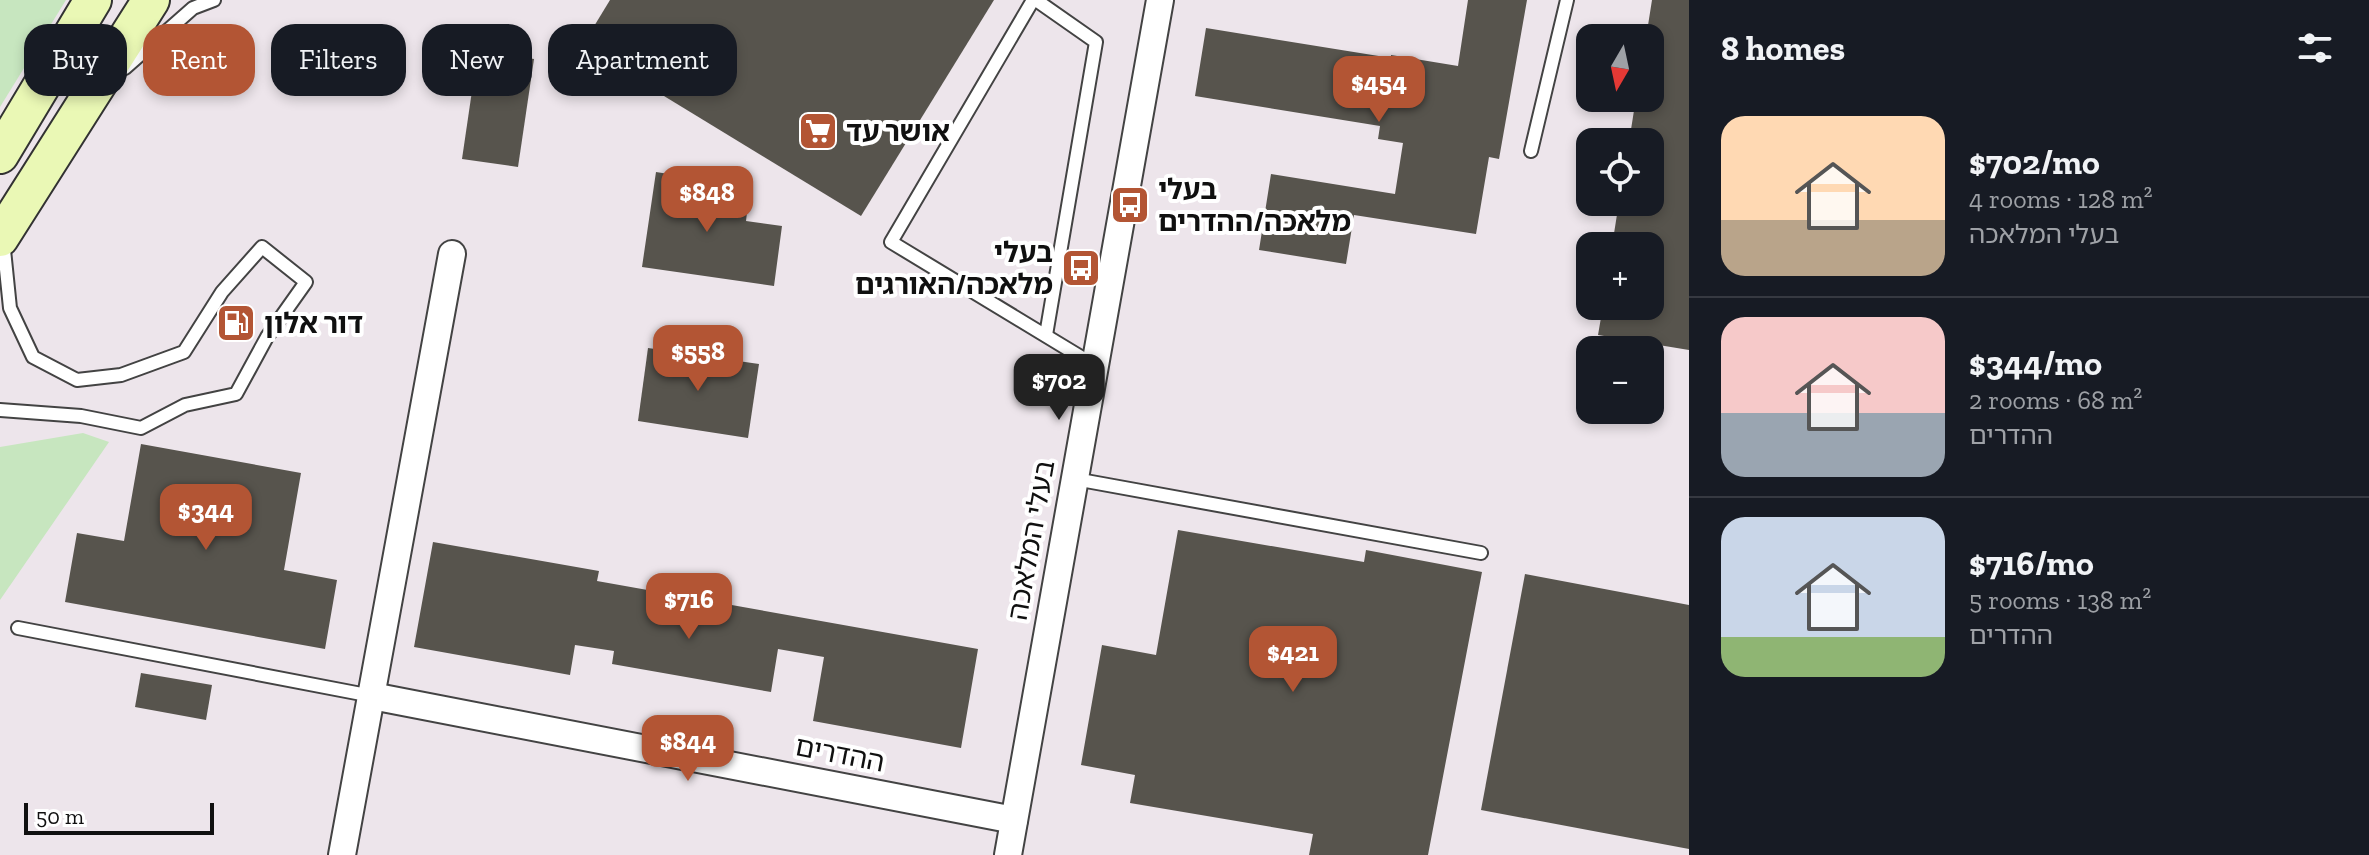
<!DOCTYPE html>
<html lang="en">
<head>
<meta charset="utf-8">
<style>
	body { margin:0; font-family:"Zilla Slab","Noto Sans Hebrew",serif; background:#20242c; color:#f1f3f6; height:100vh; display:flex; flex-direction:column; font-size:30px; white-space:nowrap }
	* { box-sizing:border-box; margin:0 }
	p { font-size:26px; color:#9ea1a6 }
	.icon { flex:none; width:44px; height:44px; fill:none; stroke:currentColor; stroke-width:2; stroke-linecap:round; stroke-linejoin:round }
	.map { position:relative; flex:1; overflow:hidden }
	.details { display:flex; flex-direction:column; background:#171b24; width:680px }
	.details>* { flex:none }
	.banner { position:absolute; left:24px; top:24px; width:760px; height:72px; display:flex; gap:16px }
	.needle { width:52px; rotate:189deg }
	.controls { position:absolute; left:1576px; top:24px; display:grid; gap:16px }
	.controls a { display:grid; place-items:center; width:88px; height:88px; border-radius:16px; background:#171b24; box-shadow:0 4px 12px #0003; font-size:40px }
	.scale { position:absolute; left:24px; bottom:20px; width:190px; box-sizing:border-box; padding-left:8px; border:4px solid #101010; border-top:0; font-size:22px; line-height:28px; white-space:nowrap; color:#101010; -webkit-text-stroke:6px #fff; paint-order:stroke }
	.price { position:absolute; translate:-50% -68px; padding:0 18px; border-radius:16px; background:#b35534; color:#fff; font-size:26px; line-height:52px; filter:drop-shadow(0 2px 4px #0008) }
	.price::after { content:''; position:absolute; left:50%; top:48px; width:24px; height:18px; margin-left:-12px; background:inherit; clip-path:polygon(0 0,100% 0,50% 100%) }
	.price.active { background:#222; color:#fff }
	ul { padding:0; list-style:none }
	li { display:flex; align-items:center; gap:24px; height:200px; padding:0 32px }
	li+li { border-top:2px solid #363941 }
	li span { display:grid; place-items:center; flex:none; width:224px; height:160px; border-radius:24px; color:#555 }
	li>.icon { margin-inline-start:auto }
	span .icon { width:96px; height:96px; fill:#fffc; stroke-width:1 }
	li b { font-size:34px }
	h2 { display:flex; justify-content:space-between; align-items:center; height:96px; padding:0 32px; font-size:34px }
	.tag { padding:0 28px; border-radius:24px; background:#171b24; box-shadow:0 4px 12px #0003; font-size:28px; line-height:72px }
	.tag.active { background:#b35534; color:#fff }
	main { display:flex; flex:1; min-height:0 }
	.map>svg:first-child { display:block }
	.industrial { fill:#ede5eb; fill-rule:evenodd }
	.green { fill:#c7e6bf }
	.building { fill:#57544d }
	.lines { fill:none; stroke-linecap:round; stroke-linejoin:round }
	.lane-casing { stroke:#434343; stroke-width:16 }
	.street-casing { stroke:#434343; stroke-width:30 }
	.secondary-casing { stroke:#323232; stroke-width:40 }
	.lane { stroke:#fff; stroke-width:12 }
	.street { stroke:#fff; stroke-width:26 }
	.secondary { stroke:#eaf8b5; stroke-width:36 }
	.labels { text-anchor:middle; dominant-baseline:central; stroke-width:8; stroke-linejoin:round; paint-order:stroke }
	.poi-label { font-size:28px; font-weight:bold; fill:#101010; stroke:#fff; text-anchor:start }
	.street-label { font-size:28px; fill:#101010; stroke:#fff }
</style>
</head>
<body>
<main>
<div class="map">
<svg width="1689" height="855" viewBox="0 0 1689 855">
	<rect width="100%" height="100%" fill="#fdfef3"/>
	<!-- industrial -->
	<path class="industrial" d="M0,0H1689V855H0ZM1590,38H1650V98H1590ZM1590,142H1650V202H1590ZM1590,246H1650V306H1590ZM1590,350H1650V410H1590Z"/>
	<!-- green -->
	<g class="green">
		<polygon points="0,0 66,0 0,107"/>
		<polygon points="83,433 109,442 0,600 0,447"/>
	</g>
	<!-- building -->
	<g class="building">
		<polygon points="610,0 994,0 861,216 582,46"/>
		<polygon points="1468,0 1527,0 1499,159 1489,157 1476,234 1354,215 1346,264 1259,250 1271,174 1395,194 1403,143 1378,139 1380,126 1195,96 1206,28 1391,58 1391,55 1458,66"/>
		<polygon points="1652,0 1689,0 1689,350 1598,335 1603,306 1650,306 1650,246 1612,246 1619,202 1650,202 1650,142 1629,142 1636,98 1650,98 1650,38 1646,38"/>
		<polygon points="478,50 534,59 518,167 462,159"/>
		<polygon points="656,172 713,181 711,199 748,204 746,221 782,226 774,286 642,267"/>
		<polygon points="648,348 759,364 748,438 638,421"/>
		<polygon points="141,444 301,473 284,570 337,580 325,649 65,602 77,533 124,541"/>
		<polygon points="1178,530 1364,562 1366,550 1482,572 1428,855 1309,855 1313,834 1130,803 1135,775 1081,765 1102,645 1156,655"/>
		<polygon points="433,542 599,571 597,581 978,649 961,748 813,721 824,657 778,649 771,692 612,664 614,651 575,645 570,675 414,647"/>
		<polygon points="1525,574 1689,605 1689,849 1481,810"/>
		<polygon points="141,673 212,685 206,720 135,707"/>
	</g>
	<g class="lines">
		<defs>
			<g id="lane">
				<polyline points="1033,0 891,242 1094,365"/>
				<polyline points="1036,0 1096,42 1046,335"/>
				<polyline points="125,68 193,8 214,0"/>
				<polyline points="1531,151 1567,0"/>
				<polyline points="0,410 81,416 141,428 185,405 236,394 267,337 306,282 262,247 222,292 184,352 121,375 77,380 33,357 10,308 3,240"/>
				<polyline points="1075,479 1481,553"/>
				<polyline points="18,628 372,696"/>
			</g>
			<g id="street">
				<polyline points="372,696 1014,820"/>
				<polyline points="342,855 452,254"/>
				<polyline points="1008,855 1160,0"/>
			</g>
			<g id="secondary">
				<polyline points="0,155 93,0"/>
				<polyline points="0,238 151,0"/>
			</g>
		</defs>
		<!-- lane casing -->
		<use href="#lane" class="lane-casing"/>
		<!-- street casing -->
		<use href="#street" class="street-casing"/>
		<!-- secondary casing -->
		<use href="#secondary" class="secondary-casing"/>
		<!-- lane -->
		<use href="#lane" class="lane"/>
		<!-- street -->
		<use href="#street" class="street"/>
		<!-- secondary -->
		<use href="#secondary" class="secondary"/>
	</g>
	<!-- icons -->
	<defs>
		<symbol id="supermarket-square" viewBox="-11 -11 22 22"><rect x="-9" y="-9" width="18" height="18" rx="4" fill="#b35534" stroke="#fff"/><path d="M-6-5.5h2.5l.6 2H6L4.5 2H-2.5L-4.4-4H-6ZM-1.5 3.2a1.3 1.3 0 1 0 .1 0ZM3 3.2a1.3 1.3 0 1 0 .1 0Z" fill="#fff"/></symbol>
		<symbol id="bus-square" viewBox="-11 -11 22 22"><rect x="-9" y="-9" width="18" height="18" rx="4" fill="#b35534" stroke="#fff"/><path d="M-5-6H5V4H4V6H2V4H-2V6H-4V4H-5ZM-3.5-4V0h7V-4ZM-3.5 1.2v1.5H-2V1.2ZM2 1.2v1.5H3.5V1.2Z" fill="#fff"/></symbol>
		<symbol id="fuel-square" viewBox="-11 -11 22 22"><rect x="-9" y="-9" width="18" height="18" rx="4" fill="#b35534" stroke="#fff"/><path d="M-5.5-6h7V0h2V4h1.3V-2.5L3-4.5l.8-.8L6-3V5H2.5V1h-1V6h-7ZM-4.2-4.7v3.2H.2V-4.7Z" fill="#fff"/></symbol>
	</defs>
	<g fill-rule="evenodd">
		<use href="#supermarket-square" x="796" y="109" width="44" height="44"/>
		<use href="#bus-square" x="1108" y="183" width="44" height="44"/>
		<use href="#bus-square" x="1059" y="246" width="44" height="44"/>
		<use href="#fuel-square" x="214" y="301" width="44" height="44"/>
	</g>
	<g class="labels">
		<!-- poi labels -->
		<g class="poi-label">
			<text x="846" y="131">אושר עד</text>
			<text x="1158" y="189">בעלי<tspan x="1158" dy="32">מלאכה/ההדרים</tspan></text>
			<text x="1053" y="252" text-anchor="end">בעלי<tspan x="1053" dy="32">מלאכה/האורגים</tspan></text>
			<text x="264" y="323">דור אלון</text>
		</g>
		<!-- street labels -->
		<g class="street-label">
			<text transform="translate(1031 540) rotate(-80)">בעלי המלאכה</text>
			<text transform="translate(840 754) rotate(11)">ההדרים</text>
		</g>
	</g>
</svg>
<div class="controls">
<a><svg class="needle" viewBox="-14 -14 28 28"><path d="M0-13l5 13h-10z" fill="#e53935"/><path d="M0 13l5-13h-10z" fill="#9ea1a6"/></svg></a>
<a><svg class="icon" aria-label="locate" viewBox="0 0 24 24"><circle cx="12" cy="12" r="6"/><path d="M12 2v4M12 18v4M2 12h4M18 12h4"/></svg></a>
<a>+</a>
<a>−</a>
</div>
<div class="scale">50 m</div>
<b class="price" style="left:1379px;top:124px">$454</b>
<b class="price" style="left:707px;top:234px">$848</b>
<b class="price" style="left:698px;top:393px">$558</b>
<b class="price active" style="left:1059px;top:422px">$702</b>
<b class="price" style="left:206px;top:552px">$344</b>
<b class="price" style="left:689px;top:641px">$716</b>
<b class="price" style="left:1293px;top:694px">$421</b>
<b class="price" style="left:688px;top:783px">$844</b>
<div class="banner">
<a class="tag">Buy</a>
<a class="tag active">Rent</a>
<a class="tag">Filters</a>
<a class="tag">New</a>
<a class="tag">Apartment</a>
</div>
</div>
<section class="details">
<h2>8 homes<svg class="icon" aria-label="filters" viewBox="0 0 24 24"><path d="M4 7h16M4 17h16"/><circle cx="9" cy="7" r="2"/><circle cx="15" cy="17" r="2"/></svg></h2>
<ul>
<li><span style="background:linear-gradient(#ffd9b3 65%,#b9a48a 0)"><svg class="icon" aria-label="home" viewBox="0 0 24 24"><path d="M3 11l9-7 9 7M6 9v11h12V9"/></svg></span><div><b>$702/mo</b><p>4 rooms · 128 m²</p><p>בעלי המלאכה</p></div></li>
<li><span style="background:linear-gradient(#f6c9c9 60%,#9aa5b1 0)"><svg class="icon" aria-label="home" viewBox="0 0 24 24"><path d="M3 11l9-7 9 7M6 9v11h12V9"/></svg></span><div><b>$344/mo</b><p>2 rooms · 68 m²</p><p>ההדרים</p></div></li>
<li><span style="background:linear-gradient(#c9d6e8 75%,#8fb573 0)"><svg class="icon" aria-label="home" viewBox="0 0 24 24"><path d="M3 11l9-7 9 7M6 9v11h12V9"/></svg></span><div><b>$716/mo</b><p>5 rooms · 138 m²</p><p>ההדרים</p></div></li>
</ul>
</section>
</main>
</body>
</html>
